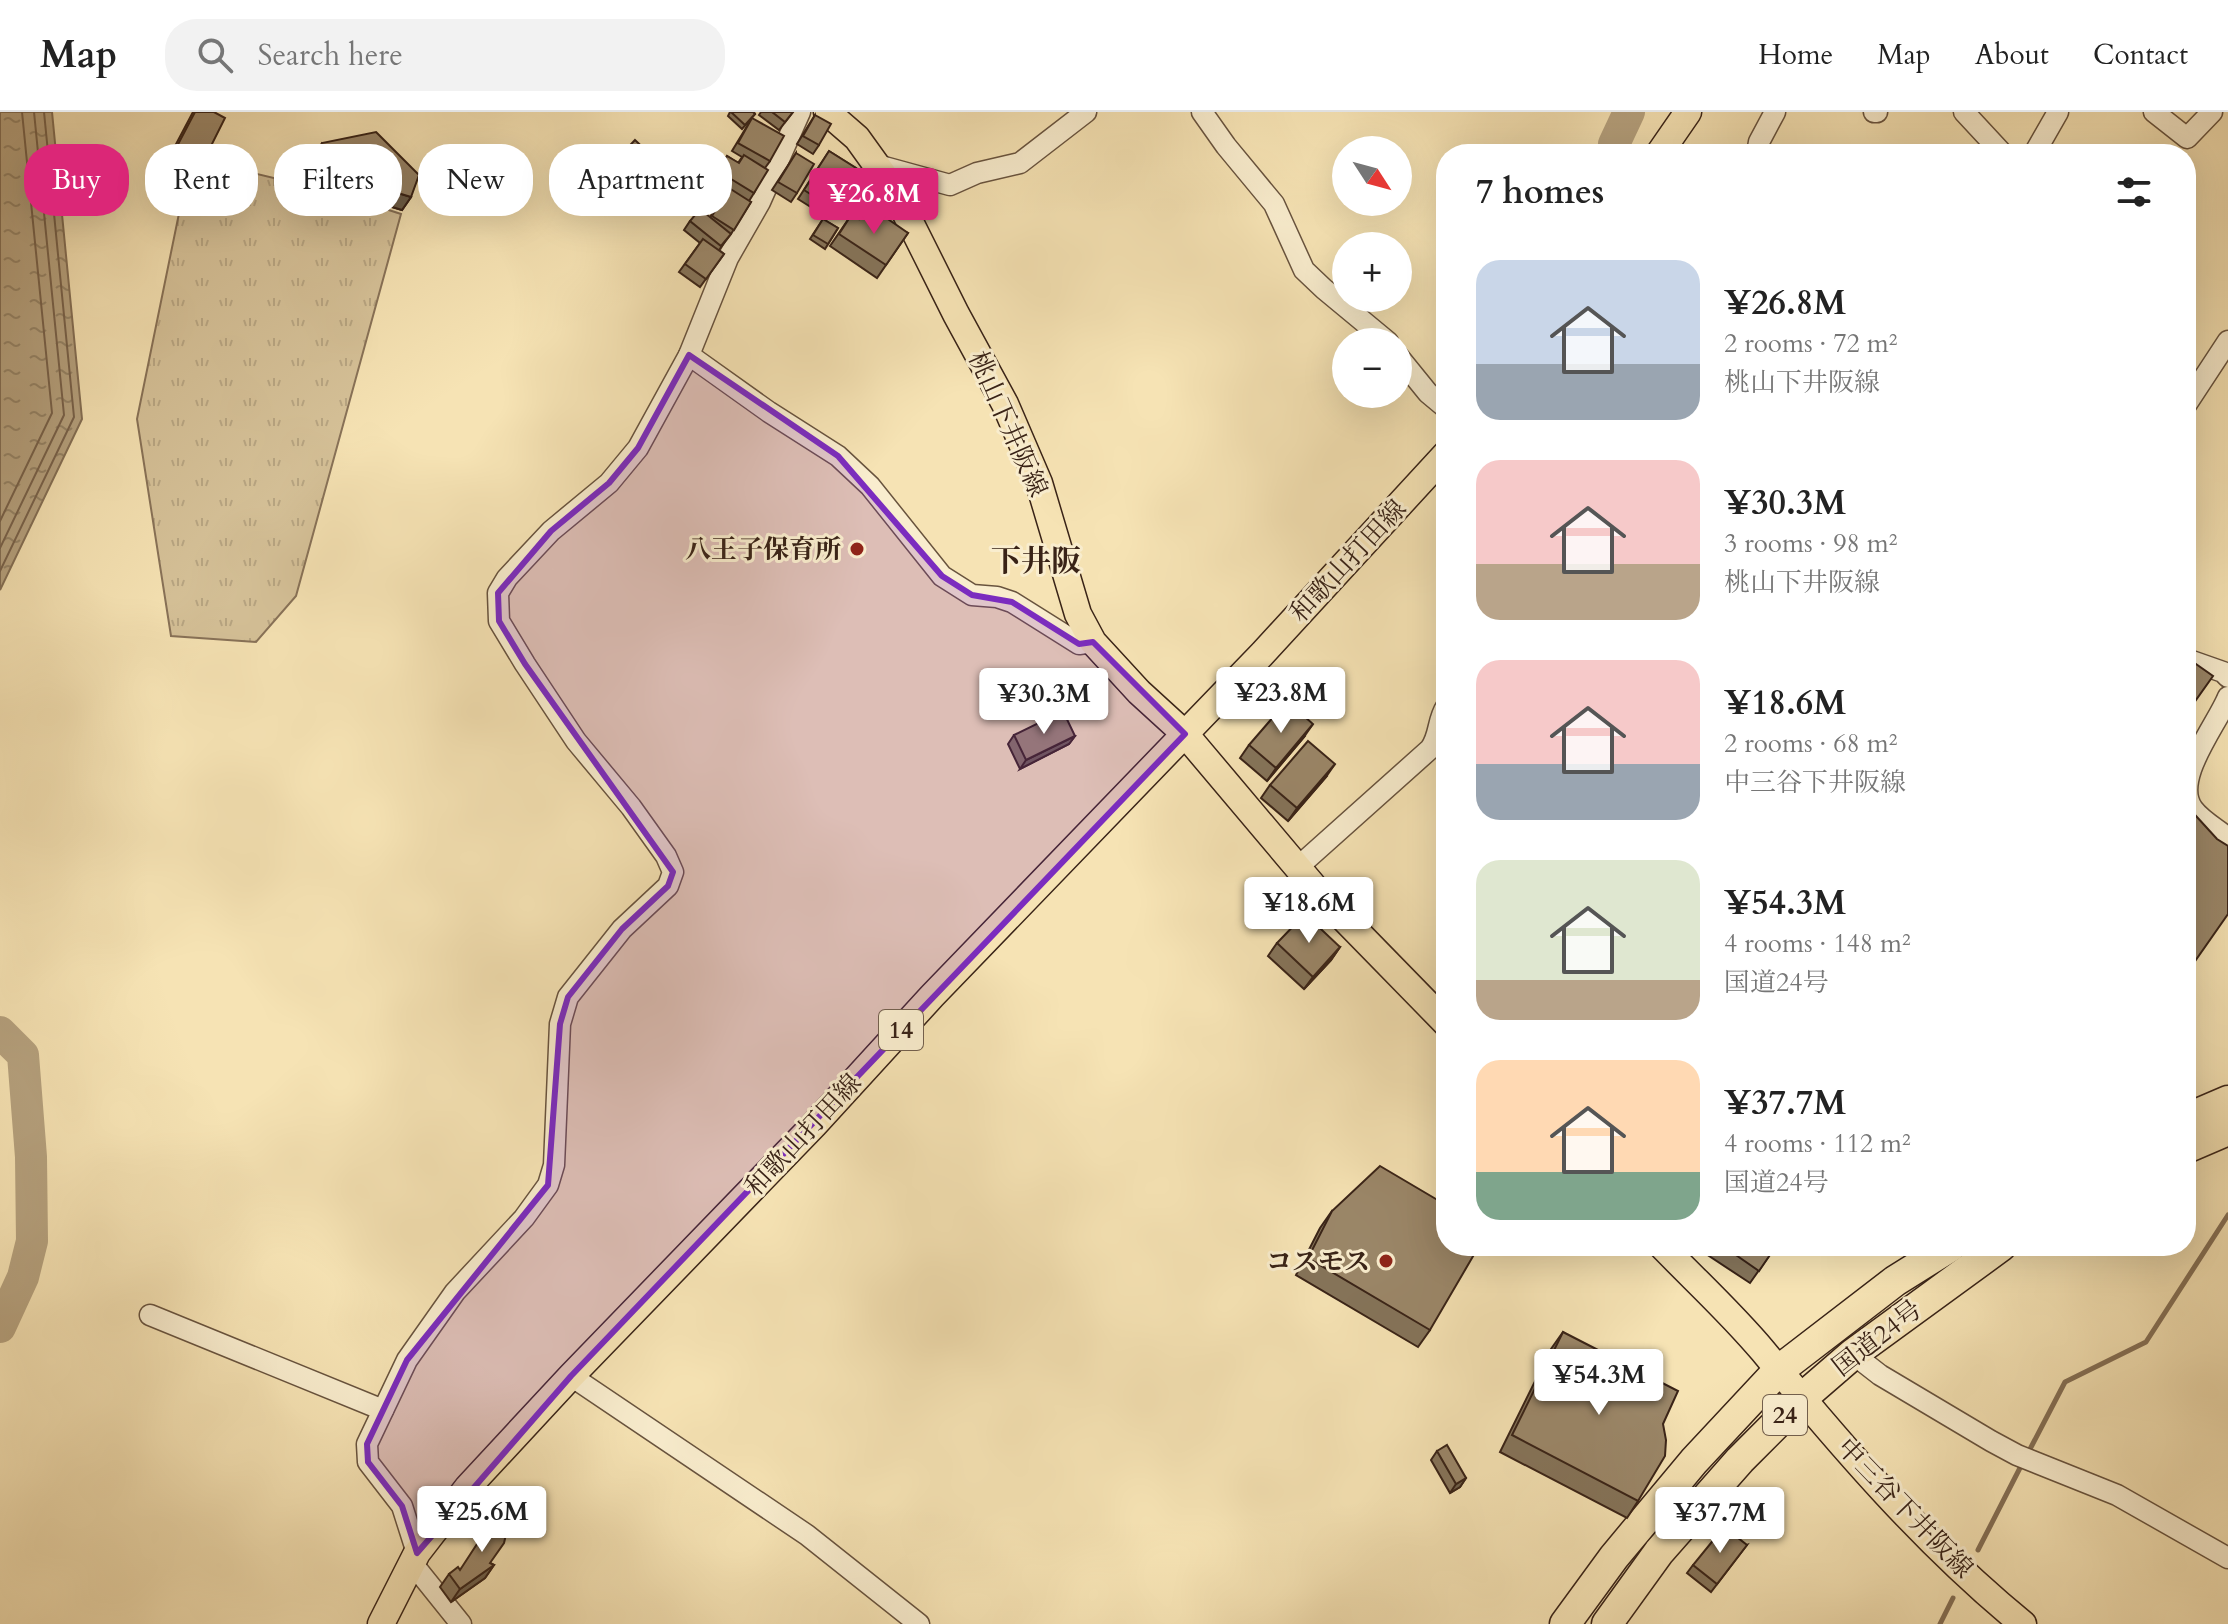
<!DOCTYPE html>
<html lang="en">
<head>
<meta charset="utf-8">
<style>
	body { margin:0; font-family:Cardo,"Noto Serif JP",serif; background:#f2f2f2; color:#222; height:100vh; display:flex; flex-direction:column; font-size:30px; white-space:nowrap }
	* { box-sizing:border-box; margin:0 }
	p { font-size:26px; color:#767676 }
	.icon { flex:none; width:44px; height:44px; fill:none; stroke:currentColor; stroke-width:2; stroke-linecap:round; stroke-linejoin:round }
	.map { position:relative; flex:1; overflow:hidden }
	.drawer { position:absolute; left:1436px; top:32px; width:760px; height:1112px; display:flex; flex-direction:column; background:#fff; border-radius:32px; box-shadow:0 8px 32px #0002 }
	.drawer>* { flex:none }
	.guide { position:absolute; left:24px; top:32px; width:760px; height:72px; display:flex; gap:16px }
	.needle { width:52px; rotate:126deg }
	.controls { position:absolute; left:1332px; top:24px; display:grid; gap:16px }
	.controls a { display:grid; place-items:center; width:80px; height:80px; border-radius:50%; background:#fff; box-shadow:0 8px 32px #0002; font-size:40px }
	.price { position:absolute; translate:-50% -68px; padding:0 18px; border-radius:8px; background:#fff; color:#222; font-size:26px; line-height:52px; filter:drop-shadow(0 2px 4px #0008) }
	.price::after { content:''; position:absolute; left:50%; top:48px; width:24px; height:18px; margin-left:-12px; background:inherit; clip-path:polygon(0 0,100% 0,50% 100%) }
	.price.current { background:#db2777; color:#fff }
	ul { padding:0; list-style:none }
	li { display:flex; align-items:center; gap:24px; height:200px; padding:0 40px }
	li span { display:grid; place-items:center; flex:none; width:224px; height:160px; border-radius:24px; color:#555 }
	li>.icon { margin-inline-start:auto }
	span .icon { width:96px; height:96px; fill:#fffc; stroke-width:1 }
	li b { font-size:34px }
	h2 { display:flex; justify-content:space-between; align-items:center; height:96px; padding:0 40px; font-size:34px }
	.tag { padding:0 28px; border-radius:32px; background:#fff; box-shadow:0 8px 32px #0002; font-size:28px; line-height:72px }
	.tag.current { background:#db2777; color:#fff }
	header { display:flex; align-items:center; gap:48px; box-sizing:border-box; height:112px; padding:0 40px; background:#fff; border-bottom:2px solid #e0e0e0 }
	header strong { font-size:38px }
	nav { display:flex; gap:44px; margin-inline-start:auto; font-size:28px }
	.search { width:560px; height:72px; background:#f2f2f2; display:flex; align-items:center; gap:20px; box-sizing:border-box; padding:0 28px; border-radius:32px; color:#767676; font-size:30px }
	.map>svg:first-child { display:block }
	.grass { fill:url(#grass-tufts); stroke:#887258; stroke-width:2 }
	.water { fill:url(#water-ripples); stroke:#846f55; stroke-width:2 }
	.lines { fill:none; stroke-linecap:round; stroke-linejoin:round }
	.shore { stroke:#78624b; stroke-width:2 }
	.stream { stroke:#846f55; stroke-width:5 }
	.river { stroke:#b6a27f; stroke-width:32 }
	.minor-casing { stroke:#68533e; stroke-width:23 }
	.major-casing { stroke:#392317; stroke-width:29 }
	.highway-casing { stroke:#392317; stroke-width:33 }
	.minor { stroke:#f9edce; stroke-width:20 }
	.major { stroke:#f6e3b4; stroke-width:26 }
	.highway { stroke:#f6e3b4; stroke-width:30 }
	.wall { fill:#85745a; stroke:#392317; stroke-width:2 }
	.shaded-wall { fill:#6c5e4a; stroke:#392317; stroke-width:2 }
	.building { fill:#9b8769; stroke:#392317; stroke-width:2 }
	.marked { fill:#7b2cbf; fill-opacity:0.2; stroke:#7b2cbf; stroke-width:6; stroke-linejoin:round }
	.poi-dot { fill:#8f2418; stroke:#f9edce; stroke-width:3 }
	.labels { text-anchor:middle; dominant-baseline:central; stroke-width:6; stroke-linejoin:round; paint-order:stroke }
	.shield { fill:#f9edce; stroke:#73604e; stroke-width:2 }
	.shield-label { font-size:24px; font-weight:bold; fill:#392317 }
	.street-label { font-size:26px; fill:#392317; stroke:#f9edce }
	.poi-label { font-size:26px; font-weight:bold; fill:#392317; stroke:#f9edce; text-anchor:end }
	.quarter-label { font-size:30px; font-weight:bold; fill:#392317; stroke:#f9edce }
</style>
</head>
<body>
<header>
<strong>Map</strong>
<div class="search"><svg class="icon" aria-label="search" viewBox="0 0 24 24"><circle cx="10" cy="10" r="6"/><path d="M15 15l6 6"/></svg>Search here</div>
<nav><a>Home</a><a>Map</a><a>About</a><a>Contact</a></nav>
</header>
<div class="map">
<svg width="2228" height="1512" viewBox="0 0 2228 1512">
	<defs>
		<pattern id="grass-tufts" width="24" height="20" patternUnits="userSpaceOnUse" patternTransform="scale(2)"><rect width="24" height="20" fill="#d6c299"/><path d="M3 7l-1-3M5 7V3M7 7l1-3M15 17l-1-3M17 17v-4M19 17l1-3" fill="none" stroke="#b8a683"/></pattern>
		<pattern id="water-ripples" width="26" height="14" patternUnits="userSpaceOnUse" patternTransform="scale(2)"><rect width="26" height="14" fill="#b6a27f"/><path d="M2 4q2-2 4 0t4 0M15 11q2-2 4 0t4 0" fill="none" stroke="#958467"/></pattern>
	</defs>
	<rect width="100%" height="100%" fill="#f6e3b4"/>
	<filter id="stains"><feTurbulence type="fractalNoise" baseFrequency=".0025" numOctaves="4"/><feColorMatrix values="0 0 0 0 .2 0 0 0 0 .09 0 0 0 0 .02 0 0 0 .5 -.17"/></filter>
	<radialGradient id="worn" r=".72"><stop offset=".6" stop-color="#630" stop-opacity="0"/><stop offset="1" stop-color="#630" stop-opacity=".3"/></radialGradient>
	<!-- grass -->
	<polygon class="grass" points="249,60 336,81 401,102 296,484 256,530 171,524 137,307 185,72"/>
	<!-- water -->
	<polygon class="water" points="0,0 52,0 82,307 0,478"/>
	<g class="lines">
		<!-- shore -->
		<g class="shore">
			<polyline points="0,409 52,301 22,0"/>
			<polyline points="0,436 64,303 34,0"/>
			<polyline points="0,459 74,305 44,0"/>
		</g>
		<!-- stream -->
		<g class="stream">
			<polyline points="2028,1341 2065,1270 2146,1230 2228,1103"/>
			<polyline points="1978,1438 2023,1350"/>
			<polyline points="1940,1512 1953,1486"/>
		</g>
		<!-- river -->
		<g class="river">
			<polyline points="1614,32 1629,0"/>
			<polyline points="0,920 23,943 31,1045 32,1129 23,1165 0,1215"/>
		</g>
		<defs>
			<g id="minor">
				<polyline points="1202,0 1226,34 1274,92 1304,158 1324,177 1388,230"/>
				<polyline points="1874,0 1877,0"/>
				<polyline points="1964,0 2003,42"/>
				<polyline points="2154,0 2187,26 2212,0"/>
				<polyline points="1757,42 1759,30 1775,0"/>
				<polyline points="2034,42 2058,0"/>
				<polyline points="877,53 950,73 977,61 1020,51 1086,0"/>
				<polyline points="689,243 769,300 838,344 870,374 942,464 972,483 997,485 1012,490 1079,532 1093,530"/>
				<polyline points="1398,244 1428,281 1446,296"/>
				<polyline points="2186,293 2228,229"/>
				<polyline points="2186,547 2223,560 2228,565"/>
				<path d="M2228,585C2217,613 2171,668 2193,697C2201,708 2217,717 2228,726"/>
				<path d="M1298,755L1430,637C1440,624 1437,609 1446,595"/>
				<polyline points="150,1203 383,1298"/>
				<polyline points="1853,1242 1880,1263 1991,1329 2017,1343 2117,1383 2228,1446"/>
				<polyline points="571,1264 807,1423 919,1512"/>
				<polyline points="417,1441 402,1394 368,1350 367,1332 407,1248 455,1180 524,1106 548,1073 554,1053 560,912 568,885 622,817 668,774 673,760 666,744 631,695 576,629 525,552 499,509 498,481 507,466 551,419 609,371 638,336 689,243 728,146 760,90 800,0"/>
				<polyline points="412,1451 461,1512"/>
			</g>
			<g id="major">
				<polyline points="827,0 857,26 893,76 956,202 1005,292 1039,371 1078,502 1093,530 1139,580 1185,622 1320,782 1446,911"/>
				<polyline points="1659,42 1688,0"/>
				<path d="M1662,1134C1696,1169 1732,1202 1763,1239C1842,1335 1926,1433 2023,1512"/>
				<polyline points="381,1512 417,1441 468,1375 571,1264 814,1013 932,884 1263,541 1446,342"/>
			</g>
			<g id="highway">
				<polyline points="2186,1007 2228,989"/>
				<polyline points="2186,1036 2228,1018"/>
				<polyline points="1565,1512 1614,1445 1694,1349 1778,1259 1895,1169 1951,1134"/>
				<polyline points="1607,1512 1659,1440 1740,1348 1801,1287 1853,1242 2001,1134"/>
			</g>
		</defs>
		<!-- minor casing -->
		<use href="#minor" class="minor-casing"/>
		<!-- major casing -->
		<use href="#major" class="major-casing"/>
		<!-- highway casing -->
		<use href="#highway" class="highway-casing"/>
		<!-- minor -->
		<use href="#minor" class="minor"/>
		<!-- major -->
		<use href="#major" class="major"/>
		<!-- highway -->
		<use href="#highway" class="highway"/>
	</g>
	<!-- wall -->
	<g class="wall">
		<polygon points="193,0 214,0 202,52 193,65 166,51"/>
		<polygon points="730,0 754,0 755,2 742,17 728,4"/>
		<polygon points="761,0 793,0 779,18 759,3"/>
		<polygon points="815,3 819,33 813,42 797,32"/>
		<polygon points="752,6 770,49 765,56 754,81 749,89 751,90 731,122 719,138 724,142 700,175 679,160 700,131 684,118 690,109 710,105 728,78 712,68 727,44 738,51 742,45 732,39"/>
		<polygon points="322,31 411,85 402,98 307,69 314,44"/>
		<polygon points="829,39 856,56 825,104 798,87"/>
		<polygon points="796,41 797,81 791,90 772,78"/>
		<polygon points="619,45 648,55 619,85 594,60 600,52"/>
		<polygon points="675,67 653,90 640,77 646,68"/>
		<polygon points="852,102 858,106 879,108 908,121 877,166 830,134"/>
		<polygon points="823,107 838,116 825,137 810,127"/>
		<polygon points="1014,623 1075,624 1069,632 1020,657 1008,632"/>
		<polygon points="1304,625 1267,669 1240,646 1249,633"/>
		<polygon points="1326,665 1288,709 1261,686 1270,673"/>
		<polygon points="1277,831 1340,835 1331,848 1304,877 1268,844"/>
		<polygon points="1332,1099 1430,1218 1418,1235 1296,1163 1320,1116"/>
		<polygon points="1707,1134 1776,1134 1750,1171 1703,1140"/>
		<polygon points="1563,1220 1663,1312 1638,1389 1627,1406 1500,1340 1551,1237"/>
		<polygon points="1437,1339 1466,1366 1460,1375 1450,1381 1431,1348"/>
		<polygon points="1747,1433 1711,1480 1687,1461 1693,1453"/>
		<polygon points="490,1451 494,1453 485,1466 451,1490 440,1475 449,1462 460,1457"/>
	</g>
	<!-- shaded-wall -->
	<g class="shaded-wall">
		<polygon points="654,46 648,55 619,85 625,76"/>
		<polygon points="316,56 411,85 402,98 307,69"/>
		<polygon points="681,59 675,67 653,90 659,81"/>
		<polygon points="1313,612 1304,625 1267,669 1276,656"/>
		<polygon points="1075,624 1069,632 1020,657 1026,648"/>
		<polygon points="1335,652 1326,665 1288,709 1297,696"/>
		<polygon points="1340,835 1331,848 1304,877 1313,865"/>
		<polygon points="1466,1366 1460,1375 1450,1381 1456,1372"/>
		<polygon points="494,1453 485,1466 451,1490 460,1477"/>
	</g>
	<!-- building -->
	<g class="building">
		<polygon points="195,0 214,0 225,6 202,52 175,38"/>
		<polygon points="731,0 753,0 755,2 745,13"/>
		<polygon points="772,0 793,0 785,10"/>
		<polygon points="815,3 831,12 819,33 803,24"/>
		<polygon points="752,6 784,24 770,49 738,31"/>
		<polygon points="376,20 419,63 411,85 316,56 322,31"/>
		<polygon points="635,28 654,46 625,76 600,52 613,39 619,45"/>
		<polygon points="829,39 856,56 831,95 804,78"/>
		<polygon points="796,41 814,52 797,81 778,70"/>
		<polygon points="744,43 768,58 754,81 718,59 727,44 739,51"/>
		<polygon points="668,46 681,59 659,81 646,68"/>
		<polygon points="729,76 751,90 734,118 712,104"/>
		<polygon points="700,97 731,122 721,134 690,109"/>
		<polygon points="864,98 879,108 882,103 908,121 886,153 839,122 852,102 859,107"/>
		<polygon points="823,107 838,116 828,132 813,123"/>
		<polygon points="703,127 724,142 706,167 685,152"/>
		<polygon points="2186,545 2213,564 2186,602"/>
		<polygon points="1287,589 1313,612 1276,656 1249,633"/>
		<polygon points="1063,599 1075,624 1026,648 1014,623"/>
		<polygon points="1308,629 1335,652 1297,696 1270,673"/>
		<polygon points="2186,693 2217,727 2228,734 2228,802 2186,862"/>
		<polygon points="1305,802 1340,835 1313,865 1277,831"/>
		<polygon points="1380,1054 1446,1093 1446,1134 1479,1134 1430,1218 1308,1146 1332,1099"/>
		<polygon points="1723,1134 1776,1134 1759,1159"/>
		<polygon points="1563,1220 1678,1279 1663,1312 1666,1328 1665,1344 1638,1389 1512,1323"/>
		<polygon points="1447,1333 1466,1366 1456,1372 1437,1339"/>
		<polygon points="494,1406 508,1414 504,1431 490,1451 494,1453 460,1477 449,1462 458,1455 460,1458"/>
		<polygon points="1724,1415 1747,1433 1717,1472 1693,1453"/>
	</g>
	<!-- marked area -->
	<path class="marked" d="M689,243L838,344L942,464L972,483L1012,490L1079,532L1093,530L1185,622L571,1264L417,1441L402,1394L368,1350L367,1332L407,1248L548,1073L560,912L568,885L622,817L668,774L673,760L525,552L499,509L498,481L551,419L609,371L638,336Z"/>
	<!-- markers -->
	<g class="poi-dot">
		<circle cx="857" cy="437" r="8"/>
		<circle cx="1386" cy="1149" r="8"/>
	</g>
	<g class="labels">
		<!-- shield labels -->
		<g class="shield">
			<rect x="879" y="898" width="44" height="40" rx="6"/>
			<rect x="1763" y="1283" width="44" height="40" rx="6"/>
		</g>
		<g class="shield-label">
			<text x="901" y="918">14</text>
			<text x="1785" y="1303">24</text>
		</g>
		<!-- street labels -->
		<g class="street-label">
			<text transform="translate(1008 312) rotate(66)">桃山下井阪線</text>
			<text transform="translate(1348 449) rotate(-47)">和歌山打田線</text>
			<text transform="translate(803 1023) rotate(-47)">和歌山打田線</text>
			<text transform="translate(1877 1226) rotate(-38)">国道24号</text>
			<text transform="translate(1905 1396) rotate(46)">中三谷下井阪線</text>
		</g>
		<!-- poi labels -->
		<g class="poi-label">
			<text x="841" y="437">八王子保育所</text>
			<text x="1370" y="1149">コスモス</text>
		</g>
		<!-- quarter labels -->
		<g class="quarter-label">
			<text x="1036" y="449">下井阪</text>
		</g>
	</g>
	<rect width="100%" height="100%" filter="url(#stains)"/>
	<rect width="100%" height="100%" fill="url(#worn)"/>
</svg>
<div class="controls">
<a><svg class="needle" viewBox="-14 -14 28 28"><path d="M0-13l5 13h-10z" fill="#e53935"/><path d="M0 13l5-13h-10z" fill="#767676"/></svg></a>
<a>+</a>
<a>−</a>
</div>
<b class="price current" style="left:874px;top:124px">¥26.8M</b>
<b class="price" style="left:1281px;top:623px">¥23.8M</b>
<b class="price" style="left:1044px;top:624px">¥30.3M</b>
<b class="price" style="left:1309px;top:833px">¥18.6M</b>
<b class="price" style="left:1599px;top:1305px">¥54.3M</b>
<b class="price" style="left:482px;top:1442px">¥25.6M</b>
<b class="price" style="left:1720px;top:1443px">¥37.7M</b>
<div class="guide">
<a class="tag current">Buy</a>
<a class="tag">Rent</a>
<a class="tag">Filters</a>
<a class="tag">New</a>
<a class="tag">Apartment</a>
</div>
<section class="drawer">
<h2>7 homes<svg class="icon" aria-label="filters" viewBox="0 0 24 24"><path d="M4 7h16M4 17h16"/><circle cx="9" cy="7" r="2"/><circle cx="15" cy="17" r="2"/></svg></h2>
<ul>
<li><span style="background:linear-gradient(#c9d6e8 65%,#9aa5b1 0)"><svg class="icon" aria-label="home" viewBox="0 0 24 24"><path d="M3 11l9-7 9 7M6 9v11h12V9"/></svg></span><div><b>¥26.8M</b><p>2 rooms · 72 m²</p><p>桃山下井阪線</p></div></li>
<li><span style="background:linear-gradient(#f6c9c9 65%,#b9a48a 0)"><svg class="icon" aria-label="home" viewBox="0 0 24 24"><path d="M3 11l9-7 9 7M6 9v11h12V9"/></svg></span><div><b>¥30.3M</b><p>3 rooms · 98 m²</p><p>桃山下井阪線</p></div></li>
<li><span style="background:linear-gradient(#f6c9c9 65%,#9aa5b1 0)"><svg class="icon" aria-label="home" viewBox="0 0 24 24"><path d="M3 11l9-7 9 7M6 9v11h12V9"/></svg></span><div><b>¥18.6M</b><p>2 rooms · 68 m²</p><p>中三谷下井阪線</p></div></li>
<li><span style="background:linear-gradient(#dfe7d0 75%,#b9a48a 0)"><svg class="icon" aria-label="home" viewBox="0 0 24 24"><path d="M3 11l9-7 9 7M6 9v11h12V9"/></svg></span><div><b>¥54.3M</b><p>4 rooms · 148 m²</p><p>国道24号</p></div></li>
<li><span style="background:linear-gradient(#ffd9b3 70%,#7fa58c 0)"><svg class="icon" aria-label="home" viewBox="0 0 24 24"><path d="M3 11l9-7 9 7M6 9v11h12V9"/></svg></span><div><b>¥37.7M</b><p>4 rooms · 112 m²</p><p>国道24号</p></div></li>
</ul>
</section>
</div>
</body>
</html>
